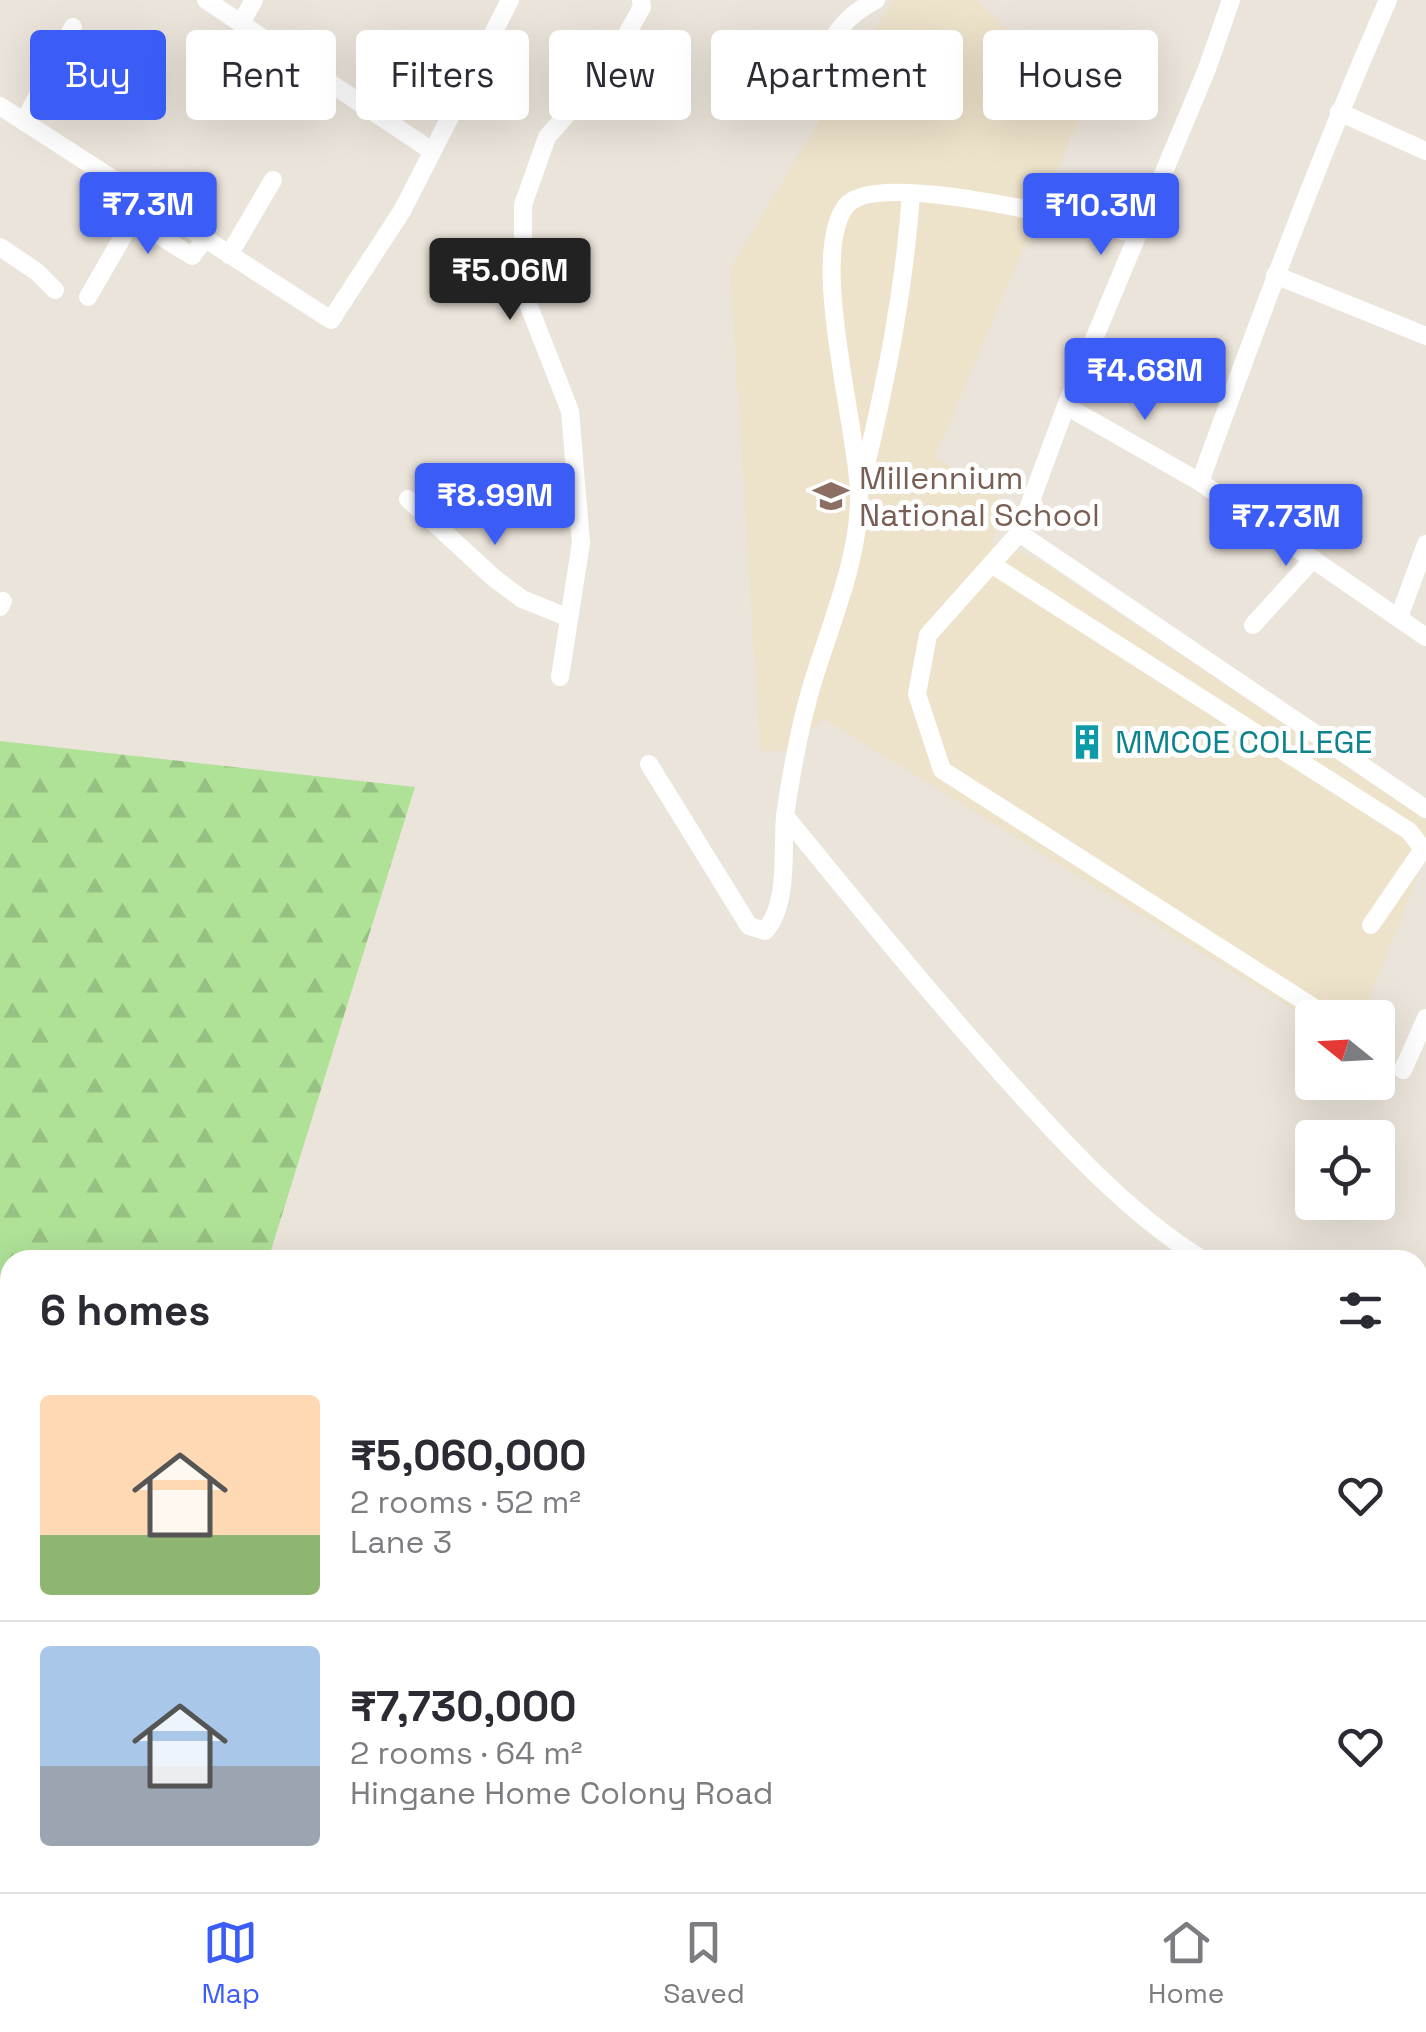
<!DOCTYPE html>
<html lang="en">
<head>
<meta charset="utf-8">
<style>
	body { margin:0; font-family:"Space Grotesk",sans-serif; background:#f2f2f3; color:#2b2b33; height:100vh; display:flex; flex-direction:column; font-size:38px; white-space:nowrap }
	* { box-sizing:border-box; margin:0 }
	p { font-size:32px; color:#7c7c81 }
	.icon { flex:none; width:55px; height:55px; fill:none; stroke:currentColor; stroke-width:2; stroke-linecap:round; stroke-linejoin:round }
	.map { position:relative; flex:1; overflow:hidden }
	.panel { position:absolute; left:0px; top:1250px; width:1428px; height:642px; display:flex; flex-direction:column; background:#fff; border-radius:30px 30px 0 0; box-shadow:0 10px 40px #0002 }
	.panel>* { flex:none }
	.top-card { position:absolute; left:30px; top:30px; width:1368px; height:90px; display:flex; gap:20px }
	.needle { width:65px; rotate:288deg }
	.tools { position:absolute; left:1295px; top:1000px; display:grid; gap:20px }
	.tools a { display:grid; place-items:center; width:100px; height:100px; border-radius:10px; background:#fff; box-shadow:0 10px 40px #0002; font-size:50px }
	.price { position:absolute; translate:-50% -85px; padding:0 22px; border-radius:10px; background:#3c5cf6; color:#fff; font-size:32px; line-height:65px; filter:drop-shadow(0 2px 5px #0008) }
	.price::after { content:''; position:absolute; left:50%; top:60px; width:30px; height:22px; margin-left:-15px; background:inherit; clip-path:polygon(0 0,100% 0,50% 100%) }
	.price.on { background:#222; color:#fff }
	ul { padding:0; list-style:none }
	li { display:flex; align-items:center; gap:30px; height:250px; padding:0 40px }
	li+li { border-top:2px solid #e1e1e2 }
	li span { display:grid; place-items:center; flex:none; width:280px; height:200px; border-radius:10px; color:#555 }
	li>.icon { margin-inline-start:auto }
	span .icon { width:120px; height:120px; fill:#fffc; stroke-width:1 }
	li b { font-size:42px }
	h2 { display:flex; justify-content:space-between; align-items:center; height:120px; padding:0 40px; font-size:42px }
	.tag { padding:0 35px; border-radius:10px; background:#fff; box-shadow:0 10px 40px #0002; font-size:35px; line-height:90px }
	.tag.on { background:#3c5cf6; color:#fff }
	.dock { display:flex; justify-content:space-around; align-items:center; height:140px; border-top:2px solid #e1e1e2; background:#fff; font-size:28px; color:#7c7c81 }
	.dock a { display:grid; justify-items:center; gap:5px }
	.dock .on { color:#3c5cf6 }
	.map>svg:first-child { display:block }
	.education { fill:#ede2ca }
	.forest { fill:url(#forest-firs) }
	.lines { fill:none; stroke-linecap:round; stroke-linejoin:round }
	.minor { stroke:#fff; stroke-width:18 }
	.labels { text-anchor:middle; dominant-baseline:central; stroke-width:10; stroke-linejoin:round; paint-order:stroke }
	.education-label { font-size:32px; fill:#785e54; stroke:#fff; text-anchor:start }
	.culture-label { font-size:32px; fill:#0d838f; stroke:#fff; text-anchor:start }
</style>
</head>
<body>
<div class="map">
<svg width="1426" height="1892" viewBox="0 0 1426 1892">
	<defs>
		<pattern id="forest-firs" width="22" height="20" patternUnits="userSpaceOnUse" patternTransform="scale(2.5)"><rect width="22" height="20" fill="#afe197"/><path d="M5 1l3.5 6h-7zM16 11l3.5 6h-7z" fill="#97c182"/></pattern>
	</defs>
	<rect width="100%" height="100%" fill="#ebe4da"/>
	<!-- education -->
	<polygon class="education" points="893,0 976,0 1086,102 935,457 1007,503 991,543 1041,561 1426,820 1426,855 1362,1017 1312,1018 1312,1021 824,719 788,751 760,751 730,268"/>
	<!-- forest -->
	<polygon class="forest" points="0,741 415,787 268,1260 10,1260 10,1844 0,1860"/>
	<g class="lines">
		<!-- minor -->
		<g class="minor">
			<polyline points="206,0 432,151"/>
			<polyline points="1231,0 1207,69 1066,406 1019,533 928,635 917,694 942,770 1313,1007"/>
			<polyline points="241,23 254,0"/>
			<path d="M820,65C831,35 847,15 876,0"/>
			<polyline points="0,106 331,320 402,211 510,0"/>
			<polyline points="1339,112 1426,151"/>
			<polyline points="24,122 73,27"/>
			<polyline points="133,219 192,256 205,239"/>
			<polyline points="0,247 37,272 55,290"/>
			<polyline points="229,255 273,180"/>
			<polyline points="1275,275 1426,336"/>
			<polyline points="88,297 144,200"/>
			<polyline points="1066,406 1200,482 1426,637"/>
			<path d="M863,478C886,381 904,294 911,194"/>
			<path d="M1200,482C1259,319 1319,158 1388,0"/>
			<polyline points="408,499 494,578 522,599 569,618"/>
			<polyline points="1019,533 1426,809"/>
			<polyline points="991,564 1409,831 1423,849 1371,925"/>
			<polyline points="0,607 3,601"/>
			<polyline points="1399,617 1426,544"/>
			<polyline points="1253,625 1313,559"/>
			<polyline points="560,677 581,543 570,411 523,291 523,205 547,137 609,66 642,7 641,0"/>
			<path d="M649,764L749,926L765,931C789,904 782,852 785,816C856,903 927,990 1002,1074C1062,1141 1126,1212 1203,1260"/>
			<path d="M785,816C792,768 800,722 815,675C833,618 861,552 859,491C857,427 808,254 846,206C877,168 1089,223 1136,234"/>
			<polyline points="1403,1070 1426,1018"/>
			<polyline points="1418,1382 1426,1387"/>
			<polyline points="1418,1536 1426,1537"/>
			<polyline points="1418,1599 1426,1596"/>
			<polyline points="1418,1706 1426,1709"/>
			<polyline points="1262,1892 1264,1882"/>
		</g>
	</g>
	<!-- icons -->
	<defs>
		<symbol id="school-bare" viewBox="-9 -9 18 18"><path d="M0-5L7-2L0 1L-7-2ZM-4 1L0 2.5L4 1V4Q0 6-4 4Z" fill="#8d6e63" stroke="#fff" stroke-width="2.5" paint-order="stroke"/></symbol>
		<symbol id="building-bare" viewBox="-9 -9 18 18"><path d="M-4-6H4V6H1V3H-1V6H-4ZM-2.5-4.3h1.7v1.8h-1.7ZM.8-4.3h1.7v1.8H.8ZM-2.5-1h1.7V.8h-1.7ZM.8-1h1.7V.8H.8Z" fill="#0f9aa8" stroke="#fff" stroke-width="2.5" paint-order="stroke"/></symbol>
	</defs>
	<g fill-rule="evenodd">
		<use href="#school-bare" x="806" y="471" width="50" height="50"/>
		<use href="#building-bare" x="1062" y="717" width="50" height="50"/>
	</g>
	<g class="labels">
		<!-- education labels -->
		<g class="education-label">
			<text x="859" y="478">Millennium<tspan x="859" dy="37">National School</tspan></text>
		</g>
		<!-- culture labels -->
		<g class="culture-label">
			<text x="1115" y="742">MMCOE COLLEGE</text>
		</g>
	</g>
</svg>
<div class="tools">
<a><svg class="needle" viewBox="-14 -14 28 28"><path d="M0-13l5 13h-10z" fill="#e53935"/><path d="M0 13l5-13h-10z" fill="#7c7c81"/></svg></a>
<a><svg class="icon" aria-label="locate" viewBox="0 0 24 24"><circle cx="12" cy="12" r="6"/><path d="M12 2v4M12 18v4M2 12h4M18 12h4"/></svg></a>
</div>
<b class="price" style="left:148px;top:257px">₹7.3M</b>
<b class="price" style="left:1101px;top:258px">₹10.3M</b>
<b class="price on" style="left:510px;top:323px">₹5.06M</b>
<b class="price" style="left:1145px;top:423px">₹4.68M</b>
<b class="price" style="left:495px;top:548px">₹8.99M</b>
<b class="price" style="left:1286px;top:569px">₹7.73M</b>
<div class="top-card">
<a class="tag on">Buy</a>
<a class="tag">Rent</a>
<a class="tag">Filters</a>
<a class="tag">New</a>
<a class="tag">Apartment</a>
<a class="tag">House</a>
</div>
<section class="panel">
<h2>6 homes<svg class="icon" aria-label="filters" viewBox="0 0 24 24"><path d="M4 7h16M4 17h16"/><circle cx="9" cy="7" r="2"/><circle cx="15" cy="17" r="2"/></svg></h2>
<ul>
<li><span style="background:linear-gradient(#ffd9b3 70%,#8fb573 0)"><svg class="icon" aria-label="home" viewBox="0 0 24 24"><path d="M3 11l9-7 9 7M6 9v11h12V9"/></svg></span><div><b>₹5,060,000</b><p>2 rooms · 52 m²</p><p>Lane 3</p></div><svg class="icon" aria-label="heart" viewBox="0 0 24 24"><path d="M12 20l-8-8c-3-5 5-10 8-4 3-6 11-1 8 4z"/></svg></li>
<li><span style="background:linear-gradient(#a9c7e8 60%,#9aa5b1 0)"><svg class="icon" aria-label="home" viewBox="0 0 24 24"><path d="M3 11l9-7 9 7M6 9v11h12V9"/></svg></span><div><b>₹7,730,000</b><p>2 rooms · 64 m²</p><p>Hingane Home Colony Road</p></div><svg class="icon" aria-label="heart" viewBox="0 0 24 24"><path d="M12 20l-8-8c-3-5 5-10 8-4 3-6 11-1 8 4z"/></svg></li>
</ul>
</section>
</div>
<nav class="dock">
<a class="on"><svg class="icon" aria-label="map" viewBox="0 0 24 24"><path d="M3 6l6-2 6 2 6-2v14l-6 2-6-2-6 2zM9 4v14M15 6v14"/></svg>Map</a>
<a><svg class="icon" aria-label="saved" viewBox="0 0 24 24"><path d="M7 4h10v16l-5-4-5 4z"/></svg>Saved</a>
<a><svg class="icon" aria-label="home" viewBox="0 0 24 24"><path d="M3 11l9-7 9 7M6 9v11h12V9"/></svg>Home</a>
</nav>
</body>
</html>
